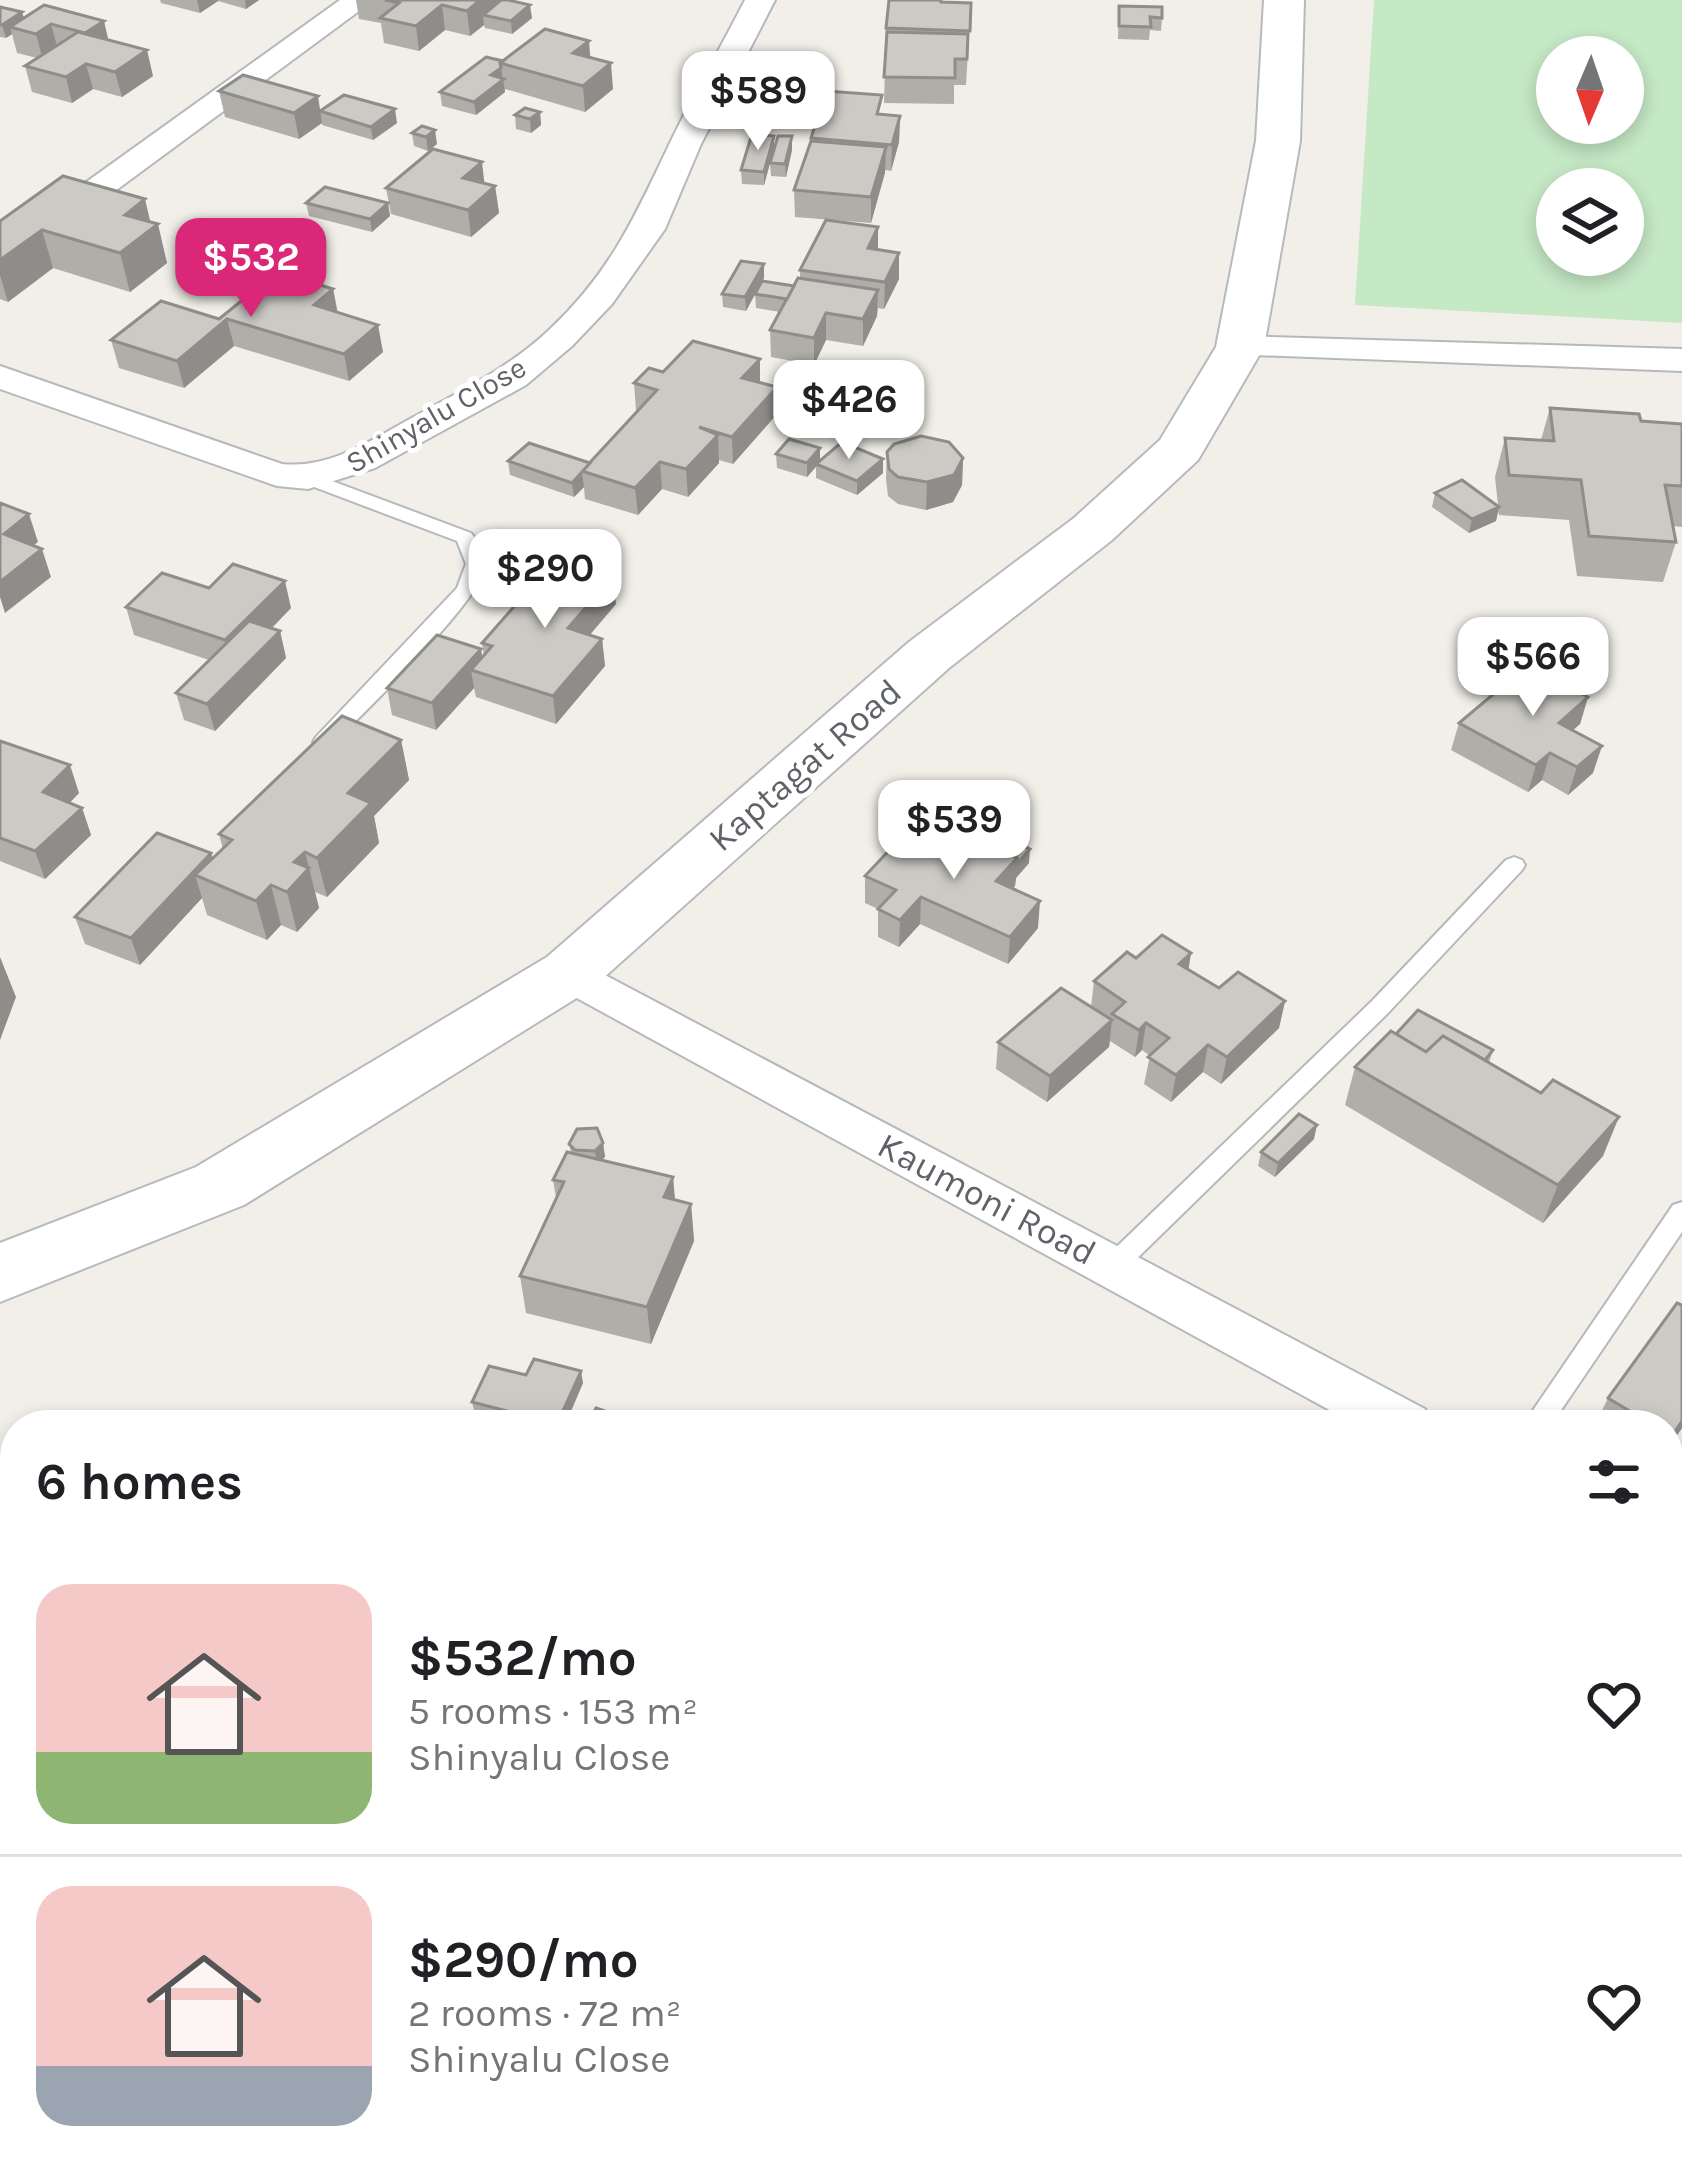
<!DOCTYPE html>
<html lang="en">
<head>
<meta charset="utf-8">
<style>
	body { margin:0; font-family:Karla,sans-serif; background:#f6f6f6; color:#202124; height:100vh; display:flex; flex-direction:column; font-size:45px; white-space:nowrap }
	* { box-sizing:border-box; margin:0 }
	p { font-size:39px; color:#757577 }
	.icon { flex:none; width:66px; height:66px; fill:none; stroke:currentColor; stroke-width:2; stroke-linecap:round; stroke-linejoin:round }
	.map { position:relative; flex:1; overflow:hidden }
	.drawer { position:absolute; left:0px; top:1410px; width:1683px; height:771px; display:flex; flex-direction:column; background:#fff; border-radius:48px 48px 0 0; box-shadow:0 6px 18px #0003 }
	.drawer>* { flex:none }
	.needle { width:78px; rotate:182deg }
	.controls { position:absolute; left:1536px; top:36px; display:grid; gap:24px }
	.controls a { display:grid; place-items:center; width:108px; height:108px; border-radius:50%; background:#fff; box-shadow:0 6px 18px #0003; font-size:60px }
	.price { position:absolute; translate:-50% -102px; padding:0 27px; border-radius:24px; background:#fff; color:#222; font-size:39px; line-height:78px; filter:drop-shadow(0 3px 6px #0008) }
	.price::after { content:''; position:absolute; left:50%; top:72px; width:36px; height:27px; margin-left:-18px; background:inherit; clip-path:polygon(0 0,100% 0,50% 100%) }
	.price.selected { background:#db2777; color:#fff }
	ul { padding:0; list-style:none }
	li { display:flex; align-items:center; gap:36px; height:300px; padding:0 36px }
	li+li { border-top:3px solid #e0e0e0 }
	li span { display:grid; place-items:center; flex:none; width:336px; height:240px; border-radius:36px; color:#555 }
	li>.icon { margin-inline-start:auto }
	span .icon { width:144px; height:144px; fill:#fffc; stroke-width:1 }
	li b { font-size:51px }
	h2 { display:flex; justify-content:space-between; align-items:center; height:144px; padding:0 36px; font-size:51px }
	.map>svg:first-child { display:block }
	.green { fill:#c5e8c5; fill-rule:evenodd }
	.lines { fill:none; stroke-linecap:round; stroke-linejoin:round }
	.service-casing { stroke:#b5b8bc; stroke-width:4 }
	.minor-casing { stroke:#b5b8bc; stroke-width:4 }
	.secondary-casing { stroke:#b6babf; stroke-width:4 }
	.service { fill:#fff; fill-rule:evenodd }
	.minor { fill:#fff; fill-rule:evenodd }
	.secondary { fill:#fff; fill-rule:evenodd }
	.wall { fill:#afaea9 }
	.shaded-wall { fill:#8f8d8a }
	.building { fill:#cccac5; stroke:#8f8d8a; stroke-width:3 }
	.labels { text-anchor:middle; dominant-baseline:central; stroke-width:10; stroke-linejoin:round; paint-order:stroke }
	.far-street-label { font-size:30px; fill:#5f6368; stroke:#fff }
	.street-label { font-size:36px; fill:#5f6368; stroke:#fff }
</style>
</head>
<body>
<div class="map">
<svg width="1682" height="2179" viewBox="0 0 1682 2179">
	<rect width="100%" height="100%" fill="#f1efe8"/>
	<!-- green -->
	<path class="green" d="M1374,0H1682V323L1355,305ZM1557,57H1623V123H1557ZM1557,189H1623V255H1557Z"/>
	<g class="lines">
		<defs>
			<g id="service">
				<path d="M308,472L471,533C479,543 487,553 485,567C481,601 360,716 330,747H316L313,742L316,737L457,588L466,564L457,541L301,482V474Z"/>
				<polygon points="1514,857 1522,860 1525,865 1522,870 1388,1013 1121,1274 1112,1277 1103,1274 1099,1267 1103,1260 1372,1001 1506,860"/>
				<polygon points="1682,1202 1682,1232 1551,1425 1523,1425 1673,1205"/>
			</g>
			<g id="minor">
				<polygon points="340,0 374,0 12,267 0,270 0,244"/>
				<path d="M745,0H775L701,144L665,229L612,304L572,346L526,385L375,468L308,489L277,486L0,389V366L282,464C329,469 370,441 410,419C458,392 508,369 549,330C609,274 634,219 668,147C692,97 720,49 745,0Z"/>
				<polygon points="1240,336 1682,349 1682,371 1228,354 1222,347 1228,340"/>
				<polygon points="569,956 1425,1409 1433,1425 1357,1425 553,985 546,973 553,961"/>
				<polygon points="1668,1530 1682,1535 1682,1586 1668,1581"/>
				<polygon points="0,1541 15,1546 15,1634 0,1628"/>
				<polygon points="15,2139 15,2166 64,2166 62,2179 0,2179 0,2160 7,2142"/>
			</g>
			<polygon id="secondary" points="1264,0 1304,0 1300,141 1264,347 1198,460 1112,540 949,668 591,989 244,1205 0,1302 0,1243 196,1167 547,957 909,642 1074,518 1160,440 1216,347 1256,141"/>
		</defs>
		<!-- service casing -->
		<use href="#service" class="service-casing"/>
		<!-- minor casing -->
		<use href="#minor" class="minor-casing"/>
		<!-- secondary casing -->
		<use href="#secondary" class="secondary-casing"/>
		<!-- service -->
		<use href="#service" class="service"/>
		<!-- minor -->
		<use href="#minor" class="minor"/>
		<!-- secondary -->
		<use href="#secondary" class="secondary"/>
	</g>
	<!-- wall -->
	<g class="wall">
		<polygon points="160,0 259,0 246,9 218,1 200,13 161,3"/>
		<polygon points="356,0 500,0 532,18 512,34 485,28 484,25 470,36 445,30 419,51 384,43 381,23 359,19"/>
		<polygon points="941,2 971,3 966,85 954,85 954,104 884,103 886,28"/>
		<polygon points="44,5 108,40 153,76 122,97 93,89 72,103 32,92 25,66 37,58 17,53 12,34 6,38 0,37 0,7 22,12 24,18"/>
		<polygon points="1119,6 1162,18 1161,31 1150,30 1149,40 1118,39"/>
		<polygon points="590,57 613,89 585,112 505,89 505,92 476,115 442,106 440,92 503,61"/>
		<polygon points="739,84 802,86 796,101 781,100 780,105 740,98"/>
		<polygon points="219,91 320,111 397,123 373,140 322,125 322,123 299,139 225,117"/>
		<polygon points="540,112 541,125 531,133 516,129 515,115"/>
		<polygon points="882,114 900,116 899,142 891,171 885,170 871,223 795,217 794,190 811,138"/>
		<polygon points="422,126 437,144 428,151 414,146 412,133"/>
		<polygon points="774,136 774,148 792,136 792,150 786,177 771,176 770,163 764,185 742,184 741,170"/>
		<polygon points="485,183 495,186 499,213 471,237 391,214 386,188"/>
		<polygon points="306,203 388,203 390,216 372,232 309,216"/>
		<polygon points="0,221 151,222 167,263 130,292 53,268 8,302 0,299"/>
		<polygon points="878,227 878,250 899,253 899,279 884,309 878,308 877,316 863,346 826,340 814,365 771,357 770,330 780,312 756,308 755,294 759,286 746,311 723,307 722,294 764,264 764,278 762,281 794,286 800,279 800,270"/>
		<polygon points="333,289 338,313 383,352 349,381 234,346 184,388 119,368 111,340 219,319"/>
		<polygon points="663,372 760,383 777,387 777,414 733,464 719,460 719,463 688,497 662,489 638,515 585,499 584,487 574,497 510,475 508,461 590,463 638,411 636,410 634,383"/>
		<polygon points="1550,408 1641,421 1682,424 1682,527 1673,526 1676,542 1663,582 1577,576 1569,520 1499,515 1498,511 1496,521 1469,533 1432,507 1435,493 1498,505 1495,477 1505,438 1541,440"/>
		<polygon points="820,448 820,460 883,459 883,473 857,495 816,478 816,467 807,477 777,468 776,454"/>
		<polygon points="887,452 963,458 962,485 953,502 926,510 898,504 888,496 886,479"/>
		<polygon points="209,588 291,608 272,628 280,631 286,658 215,731 184,720 176,693 209,660 134,635 126,607"/>
		<polygon points="616,604 589,635 602,639 605,666 556,724 476,697 474,688 436,730 392,715 387,688 481,649 482,658 484,656 482,643"/>
		<polygon points="1588,697 1580,724 1573,730 1593,773 1568,795 1542,780 1528,792 1451,750 1459,723"/>
		<polygon points="401,740 409,780 374,816 379,843 327,897 315,892 319,908 297,932 281,925 267,940 207,915 202,898 140,965 85,944 75,917 211,853 213,859 223,849 219,834"/>
		<polygon points="0,741 79,793 69,803 82,808 91,835 45,879 0,861"/>
		<polygon points="922,855 1029,863 1016,878 1015,886 1013,888 1038,928 1008,964 920,924 899,947 878,937 878,909 865,903 865,876"/>
		<polygon points="1136,958 1188,970 1219,988 1285,1001 1279,1028 1221,1084 1203,1072 1171,1102 1144,1084 1150,1056 1142,1050 1135,1057 1110,1041 1109,1047 1047,1102 996,1069 998,1042 1091,1007 1094,981"/>
		<polygon points="1396,1034 1493,1050 1489,1063 1603,1156 1543,1223 1345,1105 1355,1067"/>
		<polygon points="1314,1139 1275,1177 1258,1166 1261,1152"/>
		<polygon points="603,1143 605,1157 602,1160 673,1177 675,1200 691,1204 694,1241 651,1344 526,1313 520,1276 556,1198 553,1180 571,1153 569,1144"/>
		<polygon points="1682,1305 1682,1428 1668,1448 1668,1425 1599,1425 1596,1423 1608,1398"/>
		<polygon points="526,1375 583,1383 565,1425 515,1425 475,1414 472,1402"/>
		<polygon points="1682,1881 1682,2179 1599,2179 1597,2166 1668,2166"/>
		<polygon points="769,2166 958,2166 991,2179 772,2179"/>
		<polygon points="1132,2166 1213,2166 1210,2179 1140,2179 1130,2175"/>
		<polygon points="1217,2166 1494,2166 1492,2179 1253,2179"/>
	</g>
	<!-- shaded-wall -->
	<g class="shaded-wall">
		<polygon points="197,0 218,0 218,1 200,13"/>
		<polygon points="245,0 259,0 246,9"/>
		<polygon points="480,0 500,0 483,15 484,25 470,36 467,11"/>
		<polygon points="442,5 445,30 419,51 416,26"/>
		<polygon points="530,5 532,18 512,34 511,21"/>
		<polygon points="22,12 26,25 10,27 12,34 6,38 2,25"/>
		<polygon points="104,21 110,47 85,33"/>
		<polygon points="51,24 58,50 43,60 36,34"/>
		<polygon points="589,41 591,66 573,53"/>
		<polygon points="147,50 153,76 122,97 115,72"/>
		<polygon points="611,63 613,89 585,112 583,86"/>
		<polygon points="86,64 93,89 72,103 66,77"/>
		<polygon points="501,68 505,92 476,115 474,102 491,75"/>
		<polygon points="802,73 802,86 796,101 796,88"/>
		<polygon points="318,96 322,123 299,139 294,113"/>
		<polygon points="395,109 397,123 373,140 371,127"/>
		<polygon points="540,112 541,125 531,133 530,119"/>
		<polygon points="900,116 899,142 891,171 892,145"/>
		<polygon points="435,130 437,144 428,151 426,137"/>
		<polygon points="774,136 774,149 764,185 764,172"/>
		<polygon points="792,136 792,150 786,177 785,164"/>
		<polygon points="886,147 885,173 871,223 871,197"/>
		<polygon points="482,162 485,188 463,178"/>
		<polygon points="495,186 499,213 471,237 468,210"/>
		<polygon points="145,199 152,229 158,224 167,263 130,292 120,253 125,215"/>
		<polygon points="388,203 390,216 372,232 370,219"/>
		<polygon points="878,227 878,254 868,248"/>
		<polygon points="42,230 53,268 8,302 0,275 0,260"/>
		<polygon points="899,253 899,279 884,309 885,282"/>
		<polygon points="764,264 764,278 746,311 745,297"/>
		<polygon points="333,289 338,316 314,305"/>
		<polygon points="878,290 877,316 863,346 863,319"/>
		<polygon points="826,313 826,340 814,365 814,338"/>
		<polygon points="227,319 234,346 184,388 177,361"/>
		<polygon points="378,325 383,352 349,381 344,354"/>
		<polygon points="760,359 760,386 742,378"/>
		<polygon points="777,387 777,414 733,464 732,437"/>
		<polygon points="718,435 719,463 688,497 686,469"/>
		<polygon points="820,448 820,462 807,477 807,463"/>
		<polygon points="963,458 962,485 953,502 926,510 927,482"/>
		<polygon points="883,459 883,473 857,495 857,481"/>
		<polygon points="660,462 662,489 638,515 635,488"/>
		<polygon points="582,473 584,487 574,497 572,483"/>
		<polygon points="1499,507 1496,521 1469,533 1472,519"/>
		<polygon points="29,514 38,542 13,562 4,534"/>
		<polygon points="42,549 51,577 5,613 0,597 0,582"/>
		<polygon points="613,576 616,604 572,656 568,628"/>
		<polygon points="285,581 291,608 233,667 225,640"/>
		<polygon points="280,631 286,658 215,731 207,704"/>
		<polygon points="602,639 605,666 556,724 553,696"/>
		<polygon points="481,649 484,674 471,670 474,688 436,730 432,703"/>
		<polygon points="1588,697 1580,724 1550,750 1559,723"/>
		<polygon points="401,740 409,780 374,816 379,843 327,897 317,858 348,793"/>
		<polygon points="1602,746 1593,773 1568,795 1577,767"/>
		<polygon points="1550,753 1542,780 1528,792 1536,765"/>
		<polygon points="70,765 79,793 53,820 43,792"/>
		<polygon points="82,808 91,835 45,879 35,851"/>
		<polygon points="1030,849 1029,863 1016,878 1015,886 994,908 996,881 1017,858"/>
		<polygon points="305,852 319,908 297,932 287,892 294,862"/>
		<polygon points="211,853 219,880 195,875 202,898 140,965 131,938"/>
		<polygon points="271,885 281,925 267,940 256,901"/>
		<polygon points="921,897 920,924 899,947 900,920"/>
		<polygon points="1040,901 1038,928 1008,964 1010,937"/>
		<polygon points="1191,953 1187,980 1179,964"/>
		<polygon points="0,957 16,997 0,1040"/>
		<polygon points="1285,1001 1279,1028 1221,1084 1227,1057"/>
		<polygon points="1112,1020 1109,1047 1047,1102 1050,1076"/>
		<polygon points="1146,1023 1142,1050 1135,1057 1139,1030"/>
		<polygon points="1208,1045 1203,1072 1171,1102 1176,1075"/>
		<polygon points="1619,1117 1603,1156 1543,1223 1558,1185"/>
		<polygon points="1317,1125 1314,1139 1275,1177 1278,1163"/>
		<polygon points="603,1143 605,1157 597,1164 595,1151"/>
		<polygon points="673,1177 676,1215 664,1197"/>
		<polygon points="691,1204 694,1241 651,1344 647,1307"/>
		<polygon points="581,1371 583,1383 565,1425 558,1425"/>
		<polygon points="1682,1421 1682,1428 1668,1448 1672,1436"/>
		<polygon points="468,2166 480,2166 479,2179 467,2179"/>
	</g>
	<!-- building -->
	<g class="building">
		<polygon points="385,0 480,0 467,11 442,5 416,26 380,18 399,3"/>
		<polygon points="501,0 508,0 530,5 511,21 483,15"/>
		<polygon points="889,0 941,0 941,2 971,3 970,31 886,28"/>
		<polygon points="44,5 104,21 85,33 51,24 36,34 10,27"/>
		<polygon points="1119,6 1162,7 1162,18 1150,17 1151,27 1119,26"/>
		<polygon points="0,7 22,12 2,25 0,25"/>
		<polygon points="545,29 589,41 573,53 611,63 583,86 500,63"/>
		<polygon points="78,32 147,50 115,72 86,64 66,77 25,66"/>
		<polygon points="887,32 968,34 967,59 955,59 955,78 884,77"/>
		<polygon points="486,57 503,61 500,63 501,68 491,75 504,79 474,102 440,92"/>
		<polygon points="745,69 802,73 796,88 781,87 779,91 739,84"/>
		<polygon points="243,75 318,96 294,113 219,91"/>
		<polygon points="826,91 882,95 877,114 900,116 892,145 811,138"/>
		<polygon points="344,95 395,109 371,127 320,111"/>
		<polygon points="525,108 540,112 530,119 515,115"/>
		<polygon points="422,126 435,130 426,137 412,133"/>
		<polygon points="752,134 774,136 764,172 741,170"/>
		<polygon points="778,136 792,136 785,164 770,163"/>
		<polygon points="811,141 886,147 871,197 794,190"/>
		<polygon points="433,149 482,162 463,178 495,186 468,210 386,188"/>
		<polygon points="63,176 145,199 125,215 158,224 120,253 42,230 0,260 0,221"/>
		<polygon points="325,187 388,203 370,219 306,203"/>
		<polygon points="826,220 878,227 868,248 899,253 885,282 800,270"/>
		<polygon points="741,261 764,264 745,297 722,294"/>
		<polygon points="277,272 333,289 314,305 378,325 344,354 227,319 177,361 111,340 161,301 219,319"/>
		<polygon points="798,278 878,290 863,319 826,313 814,338 770,330"/>
		<polygon points="762,281 794,286 787,299 755,294"/>
		<polygon points="693,341 760,359 742,378 777,387 732,437 699,427 718,435 686,469 660,462 635,488 582,471 657,390 634,383 649,368 663,372"/>
		<polygon points="1550,408 1639,414 1641,421 1682,424 1682,486 1665,485 1676,542 1589,536 1581,480 1509,475 1505,438 1554,441"/>
		<polygon points="921,436 949,442 963,458 954,475 927,482 898,477 889,469 887,452 894,444"/>
		<polygon points="789,439 820,448 807,463 776,454"/>
		<polygon points="842,442 883,459 857,481 816,464"/>
		<polygon points="529,443 590,463 572,483 508,461"/>
		<polygon points="1462,480 1499,507 1472,519 1435,493"/>
		<polygon points="0,503 29,514 4,534 42,549 0,582"/>
		<polygon points="556,559 613,576 568,628 602,639 553,696 471,670 492,646 482,643"/>
		<polygon points="233,564 285,581 225,640 126,607 162,573 209,588"/>
		<polygon points="249,621 280,631 207,704 176,693"/>
		<polygon points="437,635 481,649 432,703 387,688"/>
		<polygon points="1528,665 1588,697 1559,723 1602,746 1577,767 1550,753 1536,765 1459,723"/>
		<polygon points="342,716 401,740 348,793 371,803 317,858 305,852 294,862 309,868 287,892 271,885 256,901 195,875 232,840 219,834"/>
		<polygon points="0,741 70,765 43,792 82,808 35,851 0,838"/>
		<polygon points="967,822 1030,849 1017,864 1017,858 958,832"/>
		<polygon points="948,827 1017,858 996,881 1040,901 1010,937 921,897 900,920 878,909 896,890 865,876 896,843 922,855"/>
		<polygon points="157,833 211,853 131,938 75,917"/>
		<polygon points="1162,935 1191,953 1179,964 1219,988 1238,972 1285,1001 1227,1057 1208,1045 1176,1075 1148,1057 1169,1038 1146,1023 1139,1030 1112,1014 1125,1002 1094,981 1127,952 1136,958"/>
		<polygon points="1061,988 1112,1020 1050,1076 998,1042"/>
		<polygon points="1418,1010 1493,1050 1485,1060 1443,1036 1426,1052 1396,1034"/>
		<polygon points="1391,1031 1426,1052 1443,1036 1541,1093 1553,1080 1619,1117 1558,1185 1355,1067"/>
		<polygon points="1299,1114 1317,1125 1278,1163 1261,1152"/>
		<polygon points="597,1128 603,1143 595,1151 575,1150 569,1144 577,1129"/>
		<polygon points="567,1152 673,1177 664,1197 691,1204 647,1307 520,1276 564,1182 553,1180"/>
		<polygon points="1677,1303 1682,1305 1682,1421 1672,1436 1668,1434 1668,1425 1653,1425 1608,1398"/>
		<polygon points="534,1359 581,1371 557,1424 472,1402 489,1366 526,1375"/>
		<polygon points="596,1408 645,1425 587,1425"/>
		<polygon points="1668,1880 1682,1881 1682,2176 1623,2172 1622,2166 1668,2166"/>
		<polygon points="150,2166 468,2166 467,2179 148,2179"/>
		<polygon points="798,2166 958,2166 991,2179 831,2179"/>
		<polygon points="1178,2166 1213,2166 1210,2178"/>
		<polygon points="1288,2166 1494,2166 1492,2179 1285,2179"/>
	</g>
	<g class="labels">
		<!-- far-street labels -->
		<g class="far-street-label">
			<text transform="translate(436 415) rotate(-30)">Shinyalu Close</text>
		</g>
		<!-- street labels -->
		<g class="street-label">
			<text transform="translate(805 765) rotate(-41)">Kaptagat Road</text>
			<text transform="translate(987 1199) rotate(28)">Kaumoni Road</text>
		</g>
	</g>
</svg>
<div class="controls">
<a><svg class="needle" viewBox="-14 -14 28 28"><path d="M0-13l5 13h-10z" fill="#e53935"/><path d="M0 13l5-13h-10z" fill="#757577"/></svg></a>
<a><svg class="icon" aria-label="layers" viewBox="0 0 24 24"><path d="M12 4l9 5-9 5-9-5zM3 14l9 5 9-5"/></svg></a>
</div>
<b class="price" style="left:758px;top:153px">$589</b>
<b class="price selected" style="left:251px;top:320px">$532</b>
<b class="price" style="left:849px;top:462px">$426</b>
<b class="price" style="left:545px;top:631px">$290</b>
<b class="price" style="left:1533px;top:719px">$566</b>
<b class="price" style="left:954px;top:882px">$539</b>
<section class="drawer">
<h2>6 homes<svg class="icon" aria-label="filters" viewBox="0 0 24 24"><path d="M4 7h16M4 17h16"/><circle cx="9" cy="7" r="2"/><circle cx="15" cy="17" r="2"/></svg></h2>
<ul>
<li><span style="background:linear-gradient(#f6c9c9 70%,#8fb573 0)"><svg class="icon" aria-label="home" viewBox="0 0 24 24"><path d="M3 11l9-7 9 7M6 9v11h12V9"/></svg></span><div><b>$532/mo</b><p>5 rooms · 153 m²</p><p>Shinyalu Close</p></div><svg class="icon" aria-label="heart" viewBox="0 0 24 24"><path d="M12 20l-8-8c-3-5 5-10 8-4 3-6 11-1 8 4z"/></svg></li>
<li><span style="background:linear-gradient(#f6c9c9 75%,#9aa5b1 0)"><svg class="icon" aria-label="home" viewBox="0 0 24 24"><path d="M3 11l9-7 9 7M6 9v11h12V9"/></svg></span><div><b>$290/mo</b><p>2 rooms · 72 m²</p><p>Shinyalu Close</p></div><svg class="icon" aria-label="heart" viewBox="0 0 24 24"><path d="M12 20l-8-8c-3-5 5-10 8-4 3-6 11-1 8 4z"/></svg></li>
</ul>
</section>
</div>
</body>
</html>
